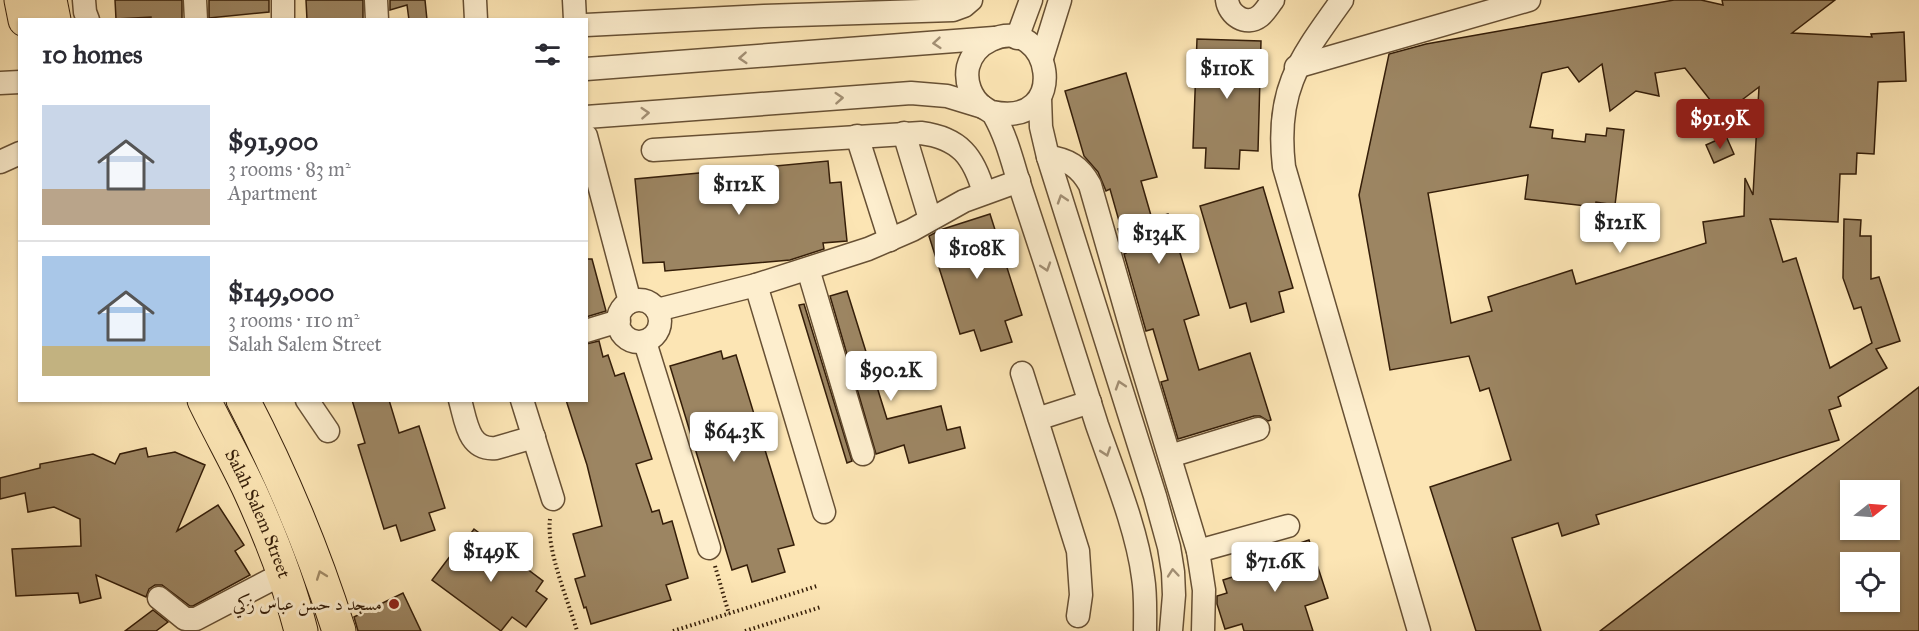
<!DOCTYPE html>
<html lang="en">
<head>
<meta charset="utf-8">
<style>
	body { margin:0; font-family:"IM FELL Great Primer",Amiri,serif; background:#f2f2f3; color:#2b2b33; height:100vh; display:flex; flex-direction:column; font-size:22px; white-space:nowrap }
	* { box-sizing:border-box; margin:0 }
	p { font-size:20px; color:#7c7c81 }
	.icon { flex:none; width:33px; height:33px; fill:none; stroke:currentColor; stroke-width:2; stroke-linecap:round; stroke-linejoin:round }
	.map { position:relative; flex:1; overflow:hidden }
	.side { position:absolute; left:18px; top:18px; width:570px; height:384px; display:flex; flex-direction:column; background:#fff; border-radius:0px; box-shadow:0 2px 4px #0004 }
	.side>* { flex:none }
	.needle { width:39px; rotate:73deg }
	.controls { position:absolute; left:1840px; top:480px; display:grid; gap:12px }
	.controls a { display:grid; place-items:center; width:60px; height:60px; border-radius:0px; background:#fff; box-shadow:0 2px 4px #0004; font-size:30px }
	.price { position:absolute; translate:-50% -51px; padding:0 14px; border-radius:6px; background:#fff; color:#222; font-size:20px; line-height:39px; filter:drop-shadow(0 2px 3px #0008) }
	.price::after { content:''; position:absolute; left:50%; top:36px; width:18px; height:14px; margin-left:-9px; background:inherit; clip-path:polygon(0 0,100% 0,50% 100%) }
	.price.current { background:#8f2418; color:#fff }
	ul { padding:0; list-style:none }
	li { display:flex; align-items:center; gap:18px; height:150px; padding:0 24px }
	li+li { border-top:2px solid #e1e1e2 }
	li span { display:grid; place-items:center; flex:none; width:168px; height:120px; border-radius:0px; color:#555 }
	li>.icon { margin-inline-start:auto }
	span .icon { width:72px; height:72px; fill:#fffc; stroke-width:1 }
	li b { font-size:26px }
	h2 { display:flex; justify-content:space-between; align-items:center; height:72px; padding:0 24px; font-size:26px }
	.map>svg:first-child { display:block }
	.building { fill:#9c8562; stroke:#351e09; stroke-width:1.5; fill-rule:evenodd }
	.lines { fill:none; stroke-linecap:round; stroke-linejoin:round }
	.minor-casing { stroke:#675034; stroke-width:25 }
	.highway-casing { stroke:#351e09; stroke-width:35 }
	.path { stroke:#351e09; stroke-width:4; stroke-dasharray:1.5 3; stroke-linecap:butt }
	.minor { stroke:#fdeece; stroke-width:22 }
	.highway { stroke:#fce5b4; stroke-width:33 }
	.oneway { stroke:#a39075 }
	.oneway2 { stroke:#a28b67 }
	.poi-dot { fill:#8f2418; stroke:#fdeece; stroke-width:2 }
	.labels { text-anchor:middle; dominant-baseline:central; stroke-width:6; stroke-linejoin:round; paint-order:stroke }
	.street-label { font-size:18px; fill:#351e09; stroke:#fdeece }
	.poi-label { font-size:18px; fill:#351e09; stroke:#fdeece; text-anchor:end }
</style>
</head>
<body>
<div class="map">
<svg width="1919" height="631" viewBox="0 0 1919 631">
	<rect width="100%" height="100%" fill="#fce5b4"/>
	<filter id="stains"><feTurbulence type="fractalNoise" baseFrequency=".00333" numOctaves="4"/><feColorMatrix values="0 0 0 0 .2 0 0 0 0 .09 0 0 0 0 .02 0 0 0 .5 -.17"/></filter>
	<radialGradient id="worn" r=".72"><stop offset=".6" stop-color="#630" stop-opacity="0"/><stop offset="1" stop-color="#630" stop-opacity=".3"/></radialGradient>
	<!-- building -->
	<g class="building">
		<polygon points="115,0 182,0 182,20 151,20 151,17 116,19"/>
		<polygon points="209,0 269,0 269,12 209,18"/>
		<polygon points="306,0 363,0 363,19 307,20"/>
		<polygon points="390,0 425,0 427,20 409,20 407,5 390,10"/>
		<path d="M1674,0H1701L1723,5L1722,0H1835L1792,33L1872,37L1871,34L1904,32L1906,81L1878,82L1874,154L1857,153L1856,174H1840L1838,222L1770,219L1783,262L1796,258L1830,368L1872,343L1861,307L1854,309L1843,278L1844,219L1861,220L1860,236H1871V279L1879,277L1900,341L1876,349L1887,368L1838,397L1841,406L1829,410L1839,440L1596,515L1599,524L1562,536L1558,523L1512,538L1541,631H1476L1430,487L1511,460L1489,388L1480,391L1469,356L1390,370L1359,195L1389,54L1426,44ZM1602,64L1610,111L1636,91L1659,96L1655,73L1685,68L1722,115L1759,87L1753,195L1745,178L1744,216L1703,222L1706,243L1576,284L1572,270L1488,297L1492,311L1451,323L1428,193L1528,175L1525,199L1595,207L1596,202L1615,205L1624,130L1607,128L1606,136L1586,134L1585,142L1552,138L1553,130L1530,127L1542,73L1568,67L1579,82Z"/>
		<polygon points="1197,39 1261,41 1258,151 1240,150 1239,169 1205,168 1206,148 1193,148"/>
		<polygon points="1126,73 1157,177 1141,181 1152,219 1168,214 1199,315 1184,320 1199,370 1250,353 1271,420 1268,421 1260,416 1254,416 1178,439 1161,382 1168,380 1153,329 1146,331 1124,254 1126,253 1118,229 1121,228 1110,189 1106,191 1098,172 1084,156 1065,91"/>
		<polygon points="1726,136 1734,154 1714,163 1706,145"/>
		<polygon points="828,161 830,183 841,182 847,241 823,243 824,249 790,260 665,271 664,262 643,263 635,179"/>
		<polygon points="1263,187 1293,288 1279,292 1284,312 1251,322 1246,303 1230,308 1200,206"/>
		<polygon points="990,214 1022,315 1005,321 1012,342 981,351 974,330 960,334 929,236 940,230"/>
		<polygon points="586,259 592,259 606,311 586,317"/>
		<polygon points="847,291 887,419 941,406 947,430 960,427 965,448 909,463 904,445 876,454 830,296"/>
		<polygon points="804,304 852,461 847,463 799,305"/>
		<polygon points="599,341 603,357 608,355 615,376 624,373 652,459 636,464 652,512 659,510 663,524 672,521 688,578 666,585 671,600 591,624 586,607 584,608 575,579 585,576 573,534 602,526 587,465 566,400 586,400 586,344"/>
		<polygon points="721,351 723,359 736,355 794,545 778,549 785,572 752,582 747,565 732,570 670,366"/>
		<path d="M1919,387V631H1600L1843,446ZM1851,490H1890V530H1851ZM1851,562H1890V602H1851Z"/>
		<polygon points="352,400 389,400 399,433 419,426 445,508 429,513 435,530 401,541 396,525 384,529 358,445 365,443"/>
		<polygon points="146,448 148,457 175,452 205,465 177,531 218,505 244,545 235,551 250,575 193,606 190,606 162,585 155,585 149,589 146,597 96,575 101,598 80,603 78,593 16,596 12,549 81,546 80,519 54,507 28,512 25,493 0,499 0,478 40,468 40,464 93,454 115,464 120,454"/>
		<polygon points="474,529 543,581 536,591 547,599 526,627 512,617 501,631 432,580 457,547 458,551"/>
		<polygon points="1309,540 1328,598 1305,606 1313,631 1244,631 1242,624 1225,629 1217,604 1217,596 1227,593 1223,580 1267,566 1264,555"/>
		<polygon points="403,593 421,631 358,631 354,617"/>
		<polygon points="153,610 168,622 156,631 125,631"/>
	</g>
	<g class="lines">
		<defs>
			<g id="minor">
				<polyline points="84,0 85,12 88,20"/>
				<polyline points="195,0 196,20"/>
				<polyline points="283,0 283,20"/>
				<polyline points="376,0 377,20"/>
				<polyline points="475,0 476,20"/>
				<polyline points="574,0 575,20"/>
				<path d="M1227,0C1229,15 1246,27 1260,16C1265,12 1269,5 1273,0"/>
				<path d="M1342,0C1299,60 1275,90 1284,167L1419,631"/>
				<polyline points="586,25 764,16 953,10 964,6 971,0"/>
				<polyline points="1017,38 1031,0"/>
				<polyline points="1042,58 1060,0"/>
				<polyline points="1296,67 1529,0"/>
				<polyline points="586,69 994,38"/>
				<polyline points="0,83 20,82"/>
				<polyline points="1040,98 1041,127 1048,157 1155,496 1169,547 1173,572 1174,595 1171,631"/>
				<path d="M992,112C1073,129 1051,12 991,40C980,45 971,55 968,67C965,82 971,98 983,107C987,110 991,111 994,115C1006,136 1012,160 1019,183C1028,210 1037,238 1046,265C1063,318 1080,372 1097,425C1113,471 1137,529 1143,577C1146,595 1145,613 1145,631"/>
				<polyline points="586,117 911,93 947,96 983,107"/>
				<polyline points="904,133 930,219"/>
				<polyline points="586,136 630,302"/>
				<polyline points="857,136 890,240"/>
				<path d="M653,150L921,133C960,138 974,157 984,193"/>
				<path d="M1048,157C1068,159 1080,167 1090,185L1137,349L1198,551L1204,590L1203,631"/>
				<polyline points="0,162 20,153"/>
				<polyline points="808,269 863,454"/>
				<polyline points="756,285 824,512"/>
				<circle cx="639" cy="321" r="21"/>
				<polyline points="657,310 756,285 868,249 912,230 964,201 1019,181"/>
				<polyline points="586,331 619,321"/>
				<polyline points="645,342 709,548"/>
				<polyline points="1022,373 1078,551 1081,595 1078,616"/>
				<polyline points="307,400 328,431"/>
				<path d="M460,400C466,421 468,451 496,448L534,437"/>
				<polyline points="522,400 553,499"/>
				<polyline points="1037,419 1090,402"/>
				<polyline points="1170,456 1258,429"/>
				<polyline points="1198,551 1288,526"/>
				<polyline points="159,598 185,619 196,619 284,573"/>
			</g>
			<g id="highway">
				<polyline points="21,0 25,20"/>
				<polyline points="50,0 54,20"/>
				<path id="s1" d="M204,400C219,431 236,461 250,491C271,537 289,583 301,631"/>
				<path d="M243,400C283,477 313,549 339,631"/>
			</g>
		</defs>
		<!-- minor casing -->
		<use href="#minor" class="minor-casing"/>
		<!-- highway casing -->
		<use href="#highway" class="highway-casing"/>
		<!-- path -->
		<g class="path">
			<path d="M550,519C546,550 568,600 577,631"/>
			<polyline points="715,566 729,614"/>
			<polyline points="673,631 817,586"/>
			<polyline points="745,631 821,607"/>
		</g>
		<!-- minor -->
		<use href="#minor" class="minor"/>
		<!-- highway -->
		<use href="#highway" class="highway"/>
	</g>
	<!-- one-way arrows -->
	<defs><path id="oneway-chevron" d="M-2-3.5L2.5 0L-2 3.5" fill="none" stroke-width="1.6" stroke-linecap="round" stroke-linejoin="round" transform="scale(1.5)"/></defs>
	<g class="oneway">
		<use href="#oneway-chevron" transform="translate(937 43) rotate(175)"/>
		<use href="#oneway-chevron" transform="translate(743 58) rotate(176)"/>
		<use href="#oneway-chevron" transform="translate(839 98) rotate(-4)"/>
		<use href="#oneway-chevron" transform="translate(645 113) rotate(-4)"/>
		<use href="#oneway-chevron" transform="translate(1062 199) rotate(-108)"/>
		<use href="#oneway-chevron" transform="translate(1046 267) rotate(72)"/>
		<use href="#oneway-chevron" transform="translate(1120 385) rotate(-108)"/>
		<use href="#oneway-chevron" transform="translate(1106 452) rotate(71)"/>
		<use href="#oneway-chevron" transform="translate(1173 573) rotate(-95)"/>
	</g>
	<use class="oneway2" href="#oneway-chevron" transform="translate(321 575) rotate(-110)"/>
	<!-- markers -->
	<circle class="poi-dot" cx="394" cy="604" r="6"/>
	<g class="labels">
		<!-- street labels -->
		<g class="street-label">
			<text stroke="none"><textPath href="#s1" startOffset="126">Salah Salem Street</textPath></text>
		</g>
		<!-- poi labels -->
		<g class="poi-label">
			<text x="382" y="604">مسجد د حسن عباس زكي</text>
		</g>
	</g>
	<rect width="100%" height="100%" filter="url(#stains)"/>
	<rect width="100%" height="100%" fill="url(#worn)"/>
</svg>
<div class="controls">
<a><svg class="needle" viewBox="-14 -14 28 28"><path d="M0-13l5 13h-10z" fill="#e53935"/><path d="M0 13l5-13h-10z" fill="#7c7c81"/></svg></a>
<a><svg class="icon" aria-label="locate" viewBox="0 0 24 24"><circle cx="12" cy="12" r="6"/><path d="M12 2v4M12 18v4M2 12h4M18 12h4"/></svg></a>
</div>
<b class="price" style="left:1227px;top:100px">$110K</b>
<b class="price current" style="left:1720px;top:150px">$91.9K</b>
<b class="price" style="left:739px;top:216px">$112K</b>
<b class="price" style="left:1620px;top:254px">$121K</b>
<b class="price" style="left:1159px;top:265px">$134K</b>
<b class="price" style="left:977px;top:280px">$108K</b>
<b class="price" style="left:891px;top:402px">$90.2K</b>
<b class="price" style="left:734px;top:463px">$64.3K</b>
<b class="price" style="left:491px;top:583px">$149K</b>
<b class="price" style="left:1275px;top:593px">$71.6K</b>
<section class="side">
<h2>10 homes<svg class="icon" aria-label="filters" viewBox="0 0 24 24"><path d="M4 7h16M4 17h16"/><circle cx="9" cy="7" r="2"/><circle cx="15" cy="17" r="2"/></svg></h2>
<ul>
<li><span style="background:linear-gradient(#c9d6e8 70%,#b9a48a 0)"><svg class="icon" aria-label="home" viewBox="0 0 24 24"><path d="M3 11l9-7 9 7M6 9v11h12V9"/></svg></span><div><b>$91,900</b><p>3 rooms · 83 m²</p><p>Apartment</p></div></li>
<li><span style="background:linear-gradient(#a9c7e8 75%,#c2b280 0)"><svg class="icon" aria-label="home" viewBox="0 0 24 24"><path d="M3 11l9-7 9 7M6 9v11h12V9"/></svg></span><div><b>$149,000</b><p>3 rooms · 110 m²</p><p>Salah Salem Street</p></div></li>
</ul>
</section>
</div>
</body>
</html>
